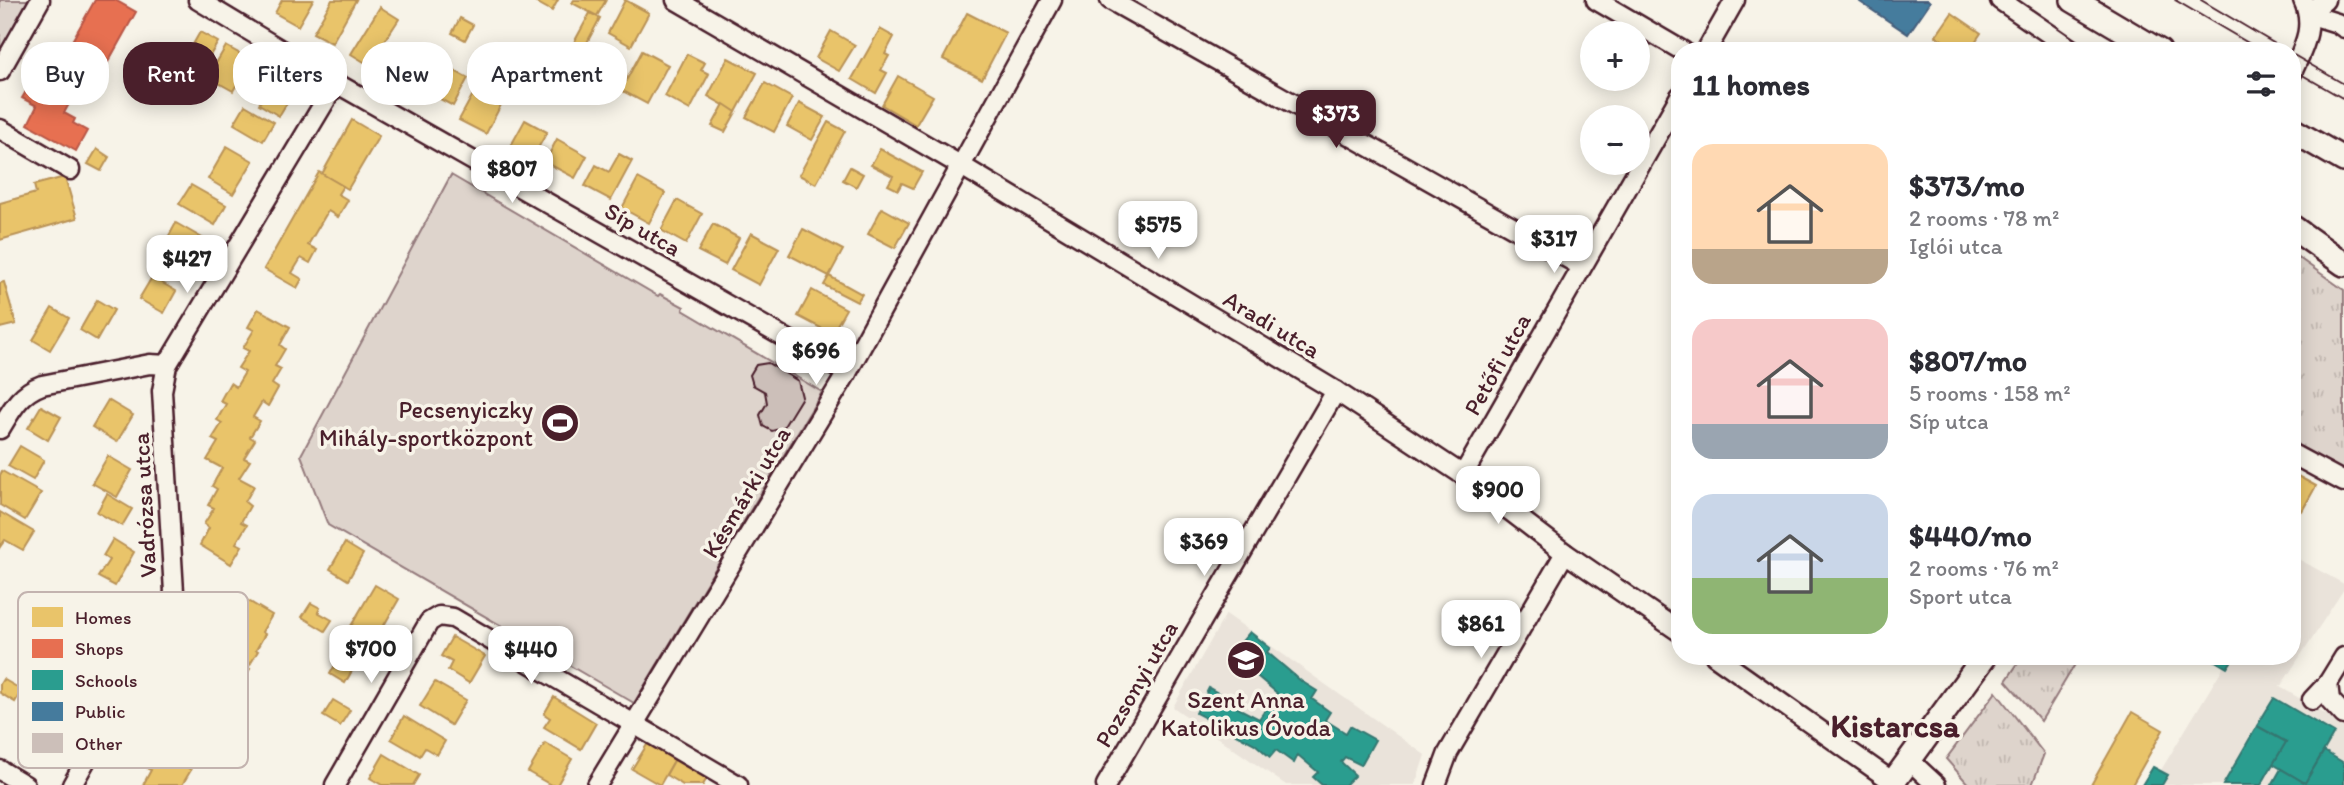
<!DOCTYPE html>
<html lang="en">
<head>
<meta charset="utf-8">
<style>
	body { margin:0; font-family:Itim,sans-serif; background:#f7f7f7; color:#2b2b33; height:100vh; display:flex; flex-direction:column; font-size:26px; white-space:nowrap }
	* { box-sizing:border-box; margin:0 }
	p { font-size:23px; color:#7c7c81 }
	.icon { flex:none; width:38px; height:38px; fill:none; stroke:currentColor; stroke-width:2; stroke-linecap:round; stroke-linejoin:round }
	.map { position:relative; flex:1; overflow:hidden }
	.details { position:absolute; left:1671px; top:42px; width:630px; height:623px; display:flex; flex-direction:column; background:#fff; border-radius:28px; box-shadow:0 4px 18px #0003 }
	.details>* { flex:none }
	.banner { position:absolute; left:21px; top:42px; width:665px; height:63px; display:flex; gap:14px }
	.fabs { position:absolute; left:1580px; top:21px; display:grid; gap:14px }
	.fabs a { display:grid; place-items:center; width:70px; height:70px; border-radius:50%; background:#fff; box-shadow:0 4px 18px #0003; font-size:35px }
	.price { position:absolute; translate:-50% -60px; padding:0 16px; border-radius:14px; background:#fff; color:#222; font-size:23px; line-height:46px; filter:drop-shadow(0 2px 4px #0008) }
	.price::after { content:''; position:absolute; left:50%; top:42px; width:21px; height:16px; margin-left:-10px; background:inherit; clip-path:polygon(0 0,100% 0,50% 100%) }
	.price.active { background:#4a1f2b; color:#fff }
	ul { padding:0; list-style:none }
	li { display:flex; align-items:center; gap:21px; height:175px; padding:0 21px }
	li span { display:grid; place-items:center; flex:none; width:196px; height:140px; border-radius:21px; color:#555 }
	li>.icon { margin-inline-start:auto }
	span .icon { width:84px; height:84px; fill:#fffc; stroke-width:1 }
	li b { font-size:30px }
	h2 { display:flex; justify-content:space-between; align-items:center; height:84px; padding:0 21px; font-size:30px }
	.chip { padding:0 24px; border-radius:28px; background:#fff; box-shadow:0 4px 18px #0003; font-size:24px; line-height:63px }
	.chip.active { background:#4a1f2b; color:#fff }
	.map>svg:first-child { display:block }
	.built { fill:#eae3da }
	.grass { fill:#ded4cc; stroke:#947a7c; stroke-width:2 }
	.park { fill:url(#park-tufts); stroke:#947a7c; stroke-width:2 }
	.homes { fill:#e9c46a; stroke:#b99257; stroke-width:2 }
	.shops { fill:#e76f51; stroke:#b85746; stroke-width:2 }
	.schools { fill:#2a9d8f; stroke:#347771; stroke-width:2 }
	.public { fill:#457b9d; stroke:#465f7b; stroke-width:2 }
	.building { fill:#ccbfb9; stroke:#4a1f2b; stroke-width:2 }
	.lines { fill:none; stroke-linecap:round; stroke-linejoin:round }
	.minor-casing { stroke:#4a1f2b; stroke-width:23 }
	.major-casing { stroke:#4a1f2b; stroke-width:28 }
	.minor { stroke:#f7f3e8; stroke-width:18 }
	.major { stroke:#f7f3e8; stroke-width:23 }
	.tram { stroke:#4a1f2b; stroke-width:2 }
	.labels { text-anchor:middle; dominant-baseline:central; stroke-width:7; stroke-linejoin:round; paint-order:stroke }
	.street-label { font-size:24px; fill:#4a1f2b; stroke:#f7f3e8 }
	.poi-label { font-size:24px; fill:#4a1f2b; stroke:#f7f3e8; text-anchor:end }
	.district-label { font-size:32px; font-weight:bold; fill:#4a1f2b; stroke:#f7f3e8 }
	.key { fill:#f7f3e8; stroke:#c3b3af; stroke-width:2 }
	.key-label { font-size:19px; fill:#4a1f2b }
</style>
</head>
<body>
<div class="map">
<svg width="2344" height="785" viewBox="0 0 2344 785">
	<defs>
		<pattern id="park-tufts" width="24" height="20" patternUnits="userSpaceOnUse" patternTransform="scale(1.75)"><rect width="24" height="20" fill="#ded4cc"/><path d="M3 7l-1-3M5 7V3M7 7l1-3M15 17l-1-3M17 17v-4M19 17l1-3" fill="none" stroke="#c0b6af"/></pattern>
	</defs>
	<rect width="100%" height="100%" fill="#f7f3e8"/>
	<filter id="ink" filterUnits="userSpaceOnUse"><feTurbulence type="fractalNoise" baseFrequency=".0143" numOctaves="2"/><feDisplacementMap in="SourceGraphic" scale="14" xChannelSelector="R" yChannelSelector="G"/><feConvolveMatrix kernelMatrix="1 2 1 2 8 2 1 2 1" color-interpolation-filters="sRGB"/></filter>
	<g filter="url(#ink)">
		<!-- built -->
		<g class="built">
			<polygon points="2293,556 2344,584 2344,589 2280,687 2344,724 2344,785 2152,785 2230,656 2292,656"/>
			<polygon points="1226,614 1425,755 1415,785 1286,785 1173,707"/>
		</g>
		<!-- grass -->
		<g class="grass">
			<polygon points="0,0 33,0 0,53"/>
			<polygon points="451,175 658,296 660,294 684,307 683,310 822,392 634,703 328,525 301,455"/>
		</g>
		<!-- park -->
		<g class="park">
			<polygon points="2292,253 2344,290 2344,477 2293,449"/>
			<polygon points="2023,656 2080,656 2041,721 2006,681"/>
			<polygon points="1996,692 2044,754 2032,785 1969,785 1946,759"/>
		</g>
		<!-- homes -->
		<g class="homes">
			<polygon points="282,0 313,0 298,26 275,13"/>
			<polygon points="332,0 356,0 332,43 313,33"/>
			<polygon points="538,0 558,0 552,11 536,2"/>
			<polygon points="574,0 606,0 597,16 572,3"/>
			<polygon points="625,0 649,13 631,46 608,33"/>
			<polygon points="380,7 399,19 369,65 351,54"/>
			<polygon points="590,13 600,18 581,54 571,48"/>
			<polygon points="967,13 1006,33 982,79 943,59"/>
			<polygon points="1952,13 1981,33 1969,51 1959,51 1936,36"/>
			<polygon points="460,18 473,25 465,40 452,33"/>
			<polygon points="880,29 894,37 885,54 889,56 881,70 887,73 876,93 852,79"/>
			<polygon points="831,31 855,45 839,71 816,58"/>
			<polygon points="200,32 218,42 199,74 182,64"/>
			<polygon points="226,46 251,60 233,91 208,77"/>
			<polygon points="642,51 668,65 647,104 621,90"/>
			<polygon points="395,54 418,67 406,89 383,76"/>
			<polygon points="687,54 705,63 701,70 709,74 690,110 665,96"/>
			<polygon points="728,58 757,73 736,112 708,96"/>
			<polygon points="442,64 468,78 453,106 427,92"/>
			<polygon points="276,76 296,88 279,116 259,104"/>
			<polygon points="898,76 933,96 916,125 882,105"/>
			<polygon points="765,83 792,98 774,132 746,117"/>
			<polygon points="478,85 504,99 486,134 459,120"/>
			<polygon points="799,103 825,117 812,140 787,126"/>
			<polygon points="724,104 736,112 725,132 712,126"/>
			<polygon points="245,105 274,122 263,141 234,124"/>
			<polygon points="352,120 379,136 348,189 322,174"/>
			<polygon points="525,120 547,132 531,161 509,149"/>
			<polygon points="828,122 845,131 816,184 799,175"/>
			<polygon points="557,139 587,156 575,178 545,162"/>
			<polygon points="227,146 253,161 233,194 208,179"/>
			<polygon points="97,149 109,157 101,171 88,164"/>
			<polygon points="880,149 922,172 913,188 902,183 898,190 888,185 893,176 871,165"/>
			<polygon points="619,154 632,161 611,200 585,186 596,165 609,172"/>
			<polygon points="850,167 863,174 856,187 843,180"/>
			<polygon points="319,172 343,186 338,194 348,200 338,217 328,211 308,245 317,250 310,263 301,258 292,273 302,279 297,288 264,269"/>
			<polygon points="65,177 77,218 0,240 0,203 36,193 34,185"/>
			<polygon points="638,178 665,193 649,223 622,208"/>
			<polygon points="191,185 226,205 215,225 179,204"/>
			<polygon points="677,200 702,214 686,244 661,230"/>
			<polygon points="882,208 909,223 895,248 868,234"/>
			<polygon points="176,223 204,239 187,268 160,252"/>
			<polygon points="713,224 739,238 725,265 698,251"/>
			<polygon points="803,229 843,250 829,276 789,255"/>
			<polygon points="751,233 779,248 759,285 731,270"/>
			<polygon points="829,276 862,294 857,302 824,285"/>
			<polygon points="152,277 176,291 164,313 139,299"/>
			<polygon points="4,282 16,324 0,328 0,283"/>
			<polygon points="812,290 846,309 832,334 798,316"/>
			<polygon points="97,300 114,310 97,340 80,330"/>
			<polygon points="52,308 69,318 50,350 33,340"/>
			<polygon points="258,309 290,327 280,345 285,349 275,366 281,369 272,384 278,388 268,406 262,402 253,417 260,421 250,437 255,440 244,458 250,461 239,478 254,486 245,502 250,506 241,522 247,525 236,543 242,546 231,564 200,545 209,528 204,524 214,508 208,505 217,489 212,486 222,468 207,460 218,442 212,439 222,423 217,420 226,404 220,401 230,383 236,387 245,372 238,368 249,351 243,348 254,330 248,327"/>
			<polygon points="108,400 133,415 117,442 92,427"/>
			<polygon points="41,406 61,417 48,440 28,428"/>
			<polygon points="20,446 44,460 33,480 8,466"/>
			<polygon points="108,456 132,470 117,497 92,483"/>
			<polygon points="2,471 41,493 25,520 0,505 0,475"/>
			<polygon points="2292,473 2316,486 2302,511 2292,505"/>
			<polygon points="107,494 132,509 122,526 97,512"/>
			<polygon points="0,512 34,532 23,550 5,540 0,547"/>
			<polygon points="113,539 134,552 115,586 98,577 109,560 103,556"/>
			<polygon points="345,543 363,554 348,580 330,569"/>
			<polygon points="375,585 399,599 375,641 351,626"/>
			<polygon points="240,596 272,615 262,632 265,634 256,650 258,651 248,668 250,669 228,703 230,704 220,720 223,721 213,738 217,740 207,758 197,752 188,768 191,770 182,785 143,785 151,770 148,769 159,751 156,749 166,732 176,738 184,723 181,720 190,704 187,703 206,667 208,668 218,651 216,650 225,634 223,633 233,615 229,614"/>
			<polygon points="311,603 320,608 318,612 332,620 325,631 302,617"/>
			<polygon points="452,637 485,656 469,683 448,670 452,662 441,656"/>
			<polygon points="338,660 353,669 345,683 330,674"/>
			<polygon points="3,679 22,690 15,702 0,693 0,684"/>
			<polygon points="435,682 466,700 451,725 420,706"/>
			<polygon points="554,697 596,723 581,749 544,727 550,718 544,714"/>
			<polygon points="333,700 350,710 340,726 323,716"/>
			<polygon points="2132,712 2163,730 2132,785 2091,785"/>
			<polygon points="404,716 445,741 437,755 425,748 420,756 391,739"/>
			<polygon points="545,743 572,759 557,785 551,785 528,772"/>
			<polygon points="648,743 675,759 660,785 632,769"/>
			<polygon points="384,754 419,775 413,785 382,785 370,778"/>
			<polygon points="675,759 707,778 703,785 683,785 666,775"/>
		</g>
		<!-- shops -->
		<g class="shops">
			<polygon points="95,0 115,0 136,12 108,62 72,41"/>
			<polygon points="63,47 92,63 64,113 75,119 73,123 87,131 76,151 28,124 37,106 22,98 39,69 45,72 50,63 53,65"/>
		</g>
		<!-- schools -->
		<g class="schools">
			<polygon points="1250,632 1270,648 1267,652 1301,681 1317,691 1312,699 1330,712 1325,720 1346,733 1350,726 1375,740 1361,765 1345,757 1341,762 1355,775 1345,785 1322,785 1313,777 1318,772 1298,755 1294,763 1276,750 1270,757 1255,744 1196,713 1209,688 1234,702 1232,705 1259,719 1277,693 1251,671 1247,676 1227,659"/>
			<polygon points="2207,656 2235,656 2227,668"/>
			<polygon points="2274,698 2334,733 2305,783 2273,764 2286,742 2257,726"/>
			<polygon points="2257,726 2286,742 2273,764 2261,785 2223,785"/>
			<polygon points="2324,751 2344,763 2344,785 2272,785 2281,769 2305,783"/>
			<polygon points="2153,767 2168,775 2162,785 2142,785"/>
		</g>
		<!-- public -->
		<polygon class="public" points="1861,0 1928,0 1930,2 1908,34 1860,2"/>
		<!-- building -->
		<polygon class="building" points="768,363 798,381 802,397 783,428 772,431 763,426 760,415 767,403 765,392 753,385 750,375 756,365"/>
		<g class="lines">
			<defs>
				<g id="minor">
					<polyline points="198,0 336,83 847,373"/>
					<polyline points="676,0 960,165 1336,391 1463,475 1565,553 1680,632"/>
					<polyline points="1110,0 1581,266"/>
					<polyline points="1596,0 1683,51"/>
					<polyline points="2000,0 2074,51"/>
					<polyline points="2308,14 2337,23 2344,28"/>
					<polyline points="2308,14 2325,0"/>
					<polyline points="1706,51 1735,0"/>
					<polyline points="0,71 40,0"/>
					<path d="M2292,73C2303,48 2316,27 2303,0"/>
					<polyline points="0,129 70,170"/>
					<path d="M0,429C12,409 20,393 42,385L150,364L167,365L336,83"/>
					<polyline points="2292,454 2344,482"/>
					<polyline points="1463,475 1680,96"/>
					<polyline points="1715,656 1893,782"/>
					<polyline points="2328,683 2330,700 2344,715"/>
					<polyline points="2312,700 2328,683 2344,657"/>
					<polyline points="1909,760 1936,785"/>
					<polyline points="0,770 25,785"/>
					<polyline points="72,785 170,610 174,592 162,391 167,365"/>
					<polyline points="335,785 429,622 439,616 453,618 738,785"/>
					<polyline points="597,785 847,373 1052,0"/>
					<polyline points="1106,785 1336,391"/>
					<polyline points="1436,785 1448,753 1565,553"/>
				</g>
				<g id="major">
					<polyline points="2073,0 2159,51"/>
					<polyline points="2292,130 2344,160"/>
					<polyline points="2292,227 2344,264"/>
					<polyline points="1891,785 1985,656"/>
				</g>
			</defs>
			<!-- minor casing -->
			<use href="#minor" class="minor-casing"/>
			<!-- major casing -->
			<use href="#major" class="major-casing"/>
			<!-- minor -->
			<use href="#minor" class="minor"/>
			<!-- major -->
			<use href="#major" class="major"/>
			<!-- tram -->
			<g class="tram">
				<polyline points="2175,0 2262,51"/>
				<polyline points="2201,0 2287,51"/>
				<polyline points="2292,54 2344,84"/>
				<polyline points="2292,69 2344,99"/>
			</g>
		</g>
	</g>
	<!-- icons -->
	<defs>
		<symbol id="stadium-disc" viewBox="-11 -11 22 22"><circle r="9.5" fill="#4a1f2b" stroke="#f7f3e8"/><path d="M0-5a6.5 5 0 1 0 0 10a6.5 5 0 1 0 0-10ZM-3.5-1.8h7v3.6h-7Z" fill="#fff"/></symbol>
		<symbol id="school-disc" viewBox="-11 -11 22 22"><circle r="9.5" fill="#4a1f2b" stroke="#f7f3e8"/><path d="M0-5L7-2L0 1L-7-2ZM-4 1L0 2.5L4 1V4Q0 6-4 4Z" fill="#fff"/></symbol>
	</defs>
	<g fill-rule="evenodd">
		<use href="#stadium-disc" x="538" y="401" width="44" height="44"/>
		<use href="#school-disc" x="1224" y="638" width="44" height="44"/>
	</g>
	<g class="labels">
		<!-- street labels -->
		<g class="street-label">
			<text transform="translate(643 229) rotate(30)">Síp utca</text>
			<text transform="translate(1272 324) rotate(31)">Aradi utca</text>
			<text transform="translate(1497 364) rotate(-61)">Petőfi utca</text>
			<text transform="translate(746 492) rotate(-59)">Késmárki utca</text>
			<text transform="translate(144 505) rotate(-93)">Vadrózsa utca</text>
			<text transform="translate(1136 684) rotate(-60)">Pozsonyi utca</text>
		</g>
		<!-- poi labels -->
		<g class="poi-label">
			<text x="533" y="409">Pecsenyiczky<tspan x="533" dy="28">Mihály-sportközpont</tspan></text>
			<text x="1246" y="699" text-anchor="middle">Szent Anna<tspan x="1246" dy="28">Katolikus Óvoda</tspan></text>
		</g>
		<!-- district labels -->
		<g class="district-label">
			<text x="1895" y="726">Kistarcsa</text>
		</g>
	</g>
	<!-- legend -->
	<rect x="18" y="592" width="230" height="176" rx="10" class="key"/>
	<rect x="32" y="607" width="31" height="20" fill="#e9c46a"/>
	<rect x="32" y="639" width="31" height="19" fill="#e76f51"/>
	<rect x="32" y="670" width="31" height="20" fill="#2a9d8f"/>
	<rect x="32" y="702" width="31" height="19" fill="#457b9d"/>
	<rect x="32" y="733" width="31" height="20" fill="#ccbfb9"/>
	<g class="key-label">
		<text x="75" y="624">Homes</text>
		<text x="75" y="655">Shops</text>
		<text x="75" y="687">Schools</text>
		<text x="75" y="718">Public</text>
		<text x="75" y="750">Other</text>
	</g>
</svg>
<div class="fabs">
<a>+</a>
<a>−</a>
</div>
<b class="price active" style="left:1336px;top:150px">$373</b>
<b class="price" style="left:512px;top:205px">$807</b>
<b class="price" style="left:1158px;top:261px">$575</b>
<b class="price" style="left:1554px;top:275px">$317</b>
<b class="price" style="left:187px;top:295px">$427</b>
<b class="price" style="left:816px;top:387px">$696</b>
<b class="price" style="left:1498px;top:526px">$900</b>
<b class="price" style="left:1204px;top:578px">$369</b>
<b class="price" style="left:1481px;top:660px">$861</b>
<b class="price" style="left:371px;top:685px">$700</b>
<b class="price" style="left:531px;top:686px">$440</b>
<div class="banner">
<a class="chip">Buy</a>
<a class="chip active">Rent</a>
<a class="chip">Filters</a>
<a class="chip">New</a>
<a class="chip">Apartment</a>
</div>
<section class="details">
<h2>11 homes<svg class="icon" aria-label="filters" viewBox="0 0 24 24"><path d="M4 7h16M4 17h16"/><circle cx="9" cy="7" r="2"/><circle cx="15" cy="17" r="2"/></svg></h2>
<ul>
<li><span style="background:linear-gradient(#ffd9b3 75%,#b9a48a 0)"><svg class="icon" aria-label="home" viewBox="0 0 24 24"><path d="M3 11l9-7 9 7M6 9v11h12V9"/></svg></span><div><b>$373/mo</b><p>2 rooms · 78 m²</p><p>Iglói utca</p></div></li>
<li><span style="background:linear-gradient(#f6c9c9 75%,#9aa5b1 0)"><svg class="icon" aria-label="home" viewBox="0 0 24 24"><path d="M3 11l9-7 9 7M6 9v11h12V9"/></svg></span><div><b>$807/mo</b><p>5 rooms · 158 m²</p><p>Síp utca</p></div></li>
<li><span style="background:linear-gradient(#c9d6e8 60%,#8fb573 0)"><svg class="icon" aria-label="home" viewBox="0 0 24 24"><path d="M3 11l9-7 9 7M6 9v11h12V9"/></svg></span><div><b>$440/mo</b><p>2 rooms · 76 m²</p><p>Sport utca</p></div></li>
</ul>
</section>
</div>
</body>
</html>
